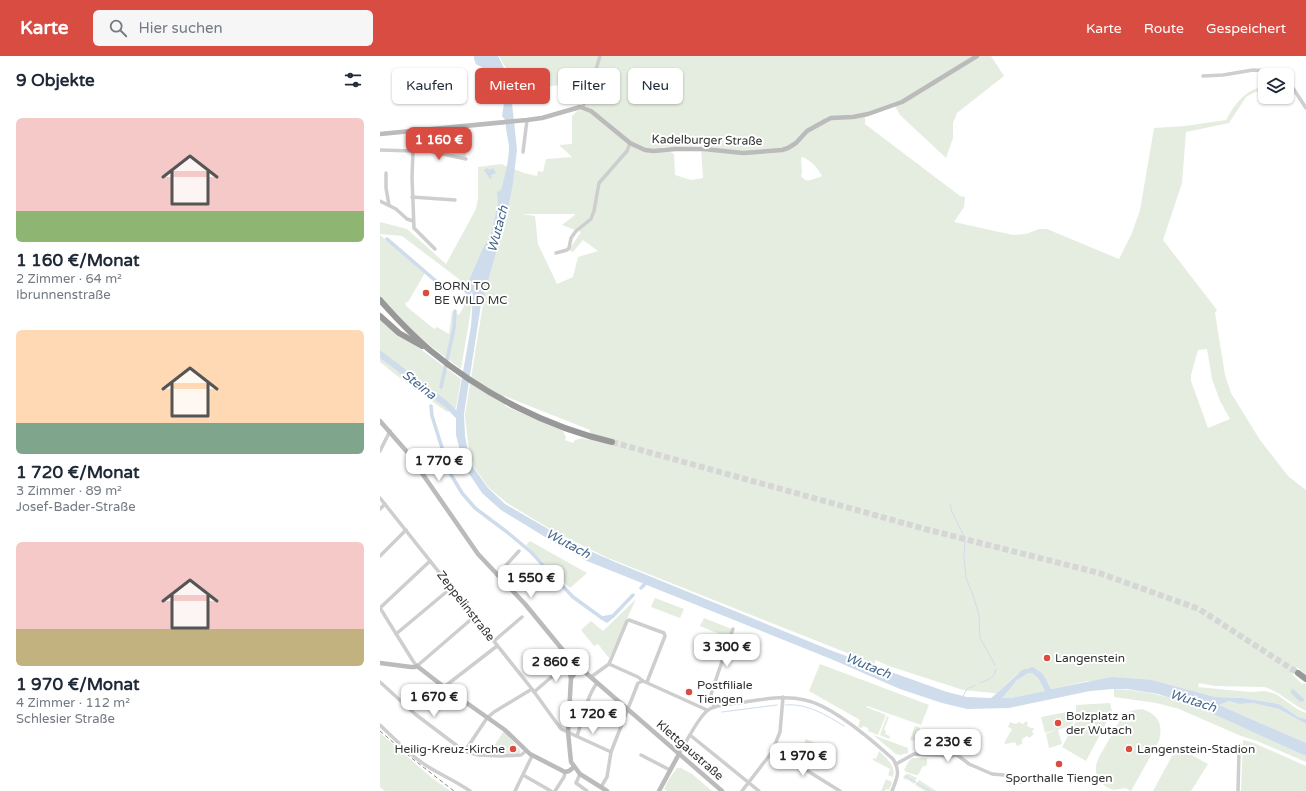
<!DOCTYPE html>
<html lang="de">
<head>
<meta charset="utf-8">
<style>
	body { margin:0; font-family:"Varela Round",sans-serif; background:#f6f6f7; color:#1f2937; height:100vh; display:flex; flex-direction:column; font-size:15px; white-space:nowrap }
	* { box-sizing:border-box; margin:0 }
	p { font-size:13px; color:#747a83 }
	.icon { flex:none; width:22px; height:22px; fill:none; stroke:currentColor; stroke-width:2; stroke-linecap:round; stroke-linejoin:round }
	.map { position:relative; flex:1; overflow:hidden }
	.sheet { display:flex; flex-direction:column; background:#fff; width:380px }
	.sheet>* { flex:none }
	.top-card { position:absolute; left:12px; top:12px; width:380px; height:36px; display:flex; gap:8px }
	.tools { position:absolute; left:878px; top:12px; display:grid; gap:8px }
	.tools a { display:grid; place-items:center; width:36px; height:36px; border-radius:6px; background:#fff; box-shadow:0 1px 3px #0004; font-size:20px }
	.price { position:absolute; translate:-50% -34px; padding:0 9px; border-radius:8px; background:#fff; color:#222; font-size:13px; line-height:26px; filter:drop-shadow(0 1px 2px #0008) }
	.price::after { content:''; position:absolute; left:50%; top:24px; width:12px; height:9px; margin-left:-6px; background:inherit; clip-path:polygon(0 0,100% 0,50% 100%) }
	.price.on { background:#d94c41; color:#fff }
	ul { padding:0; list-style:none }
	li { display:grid; align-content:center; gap:8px; height:212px; padding:0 16px }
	li span { display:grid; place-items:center; height:124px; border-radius:6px; color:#555 }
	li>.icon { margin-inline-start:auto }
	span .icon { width:72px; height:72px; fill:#fffc; stroke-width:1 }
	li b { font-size:17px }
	h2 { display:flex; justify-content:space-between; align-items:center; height:48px; padding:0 16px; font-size:17px }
	.pill { padding:0 14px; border-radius:6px; background:#fff; box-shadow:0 1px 3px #0004; font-size:14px; line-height:36px }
	.pill.on { background:#d94c41; color:#fff }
	header { display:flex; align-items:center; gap:24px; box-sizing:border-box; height:56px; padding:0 20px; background:#d94c41; color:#fff }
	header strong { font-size:19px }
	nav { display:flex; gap:22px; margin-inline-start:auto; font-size:14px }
	.search { width:280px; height:36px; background:#f6f6f7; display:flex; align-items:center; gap:10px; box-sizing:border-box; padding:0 14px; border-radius:6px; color:#747a83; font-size:15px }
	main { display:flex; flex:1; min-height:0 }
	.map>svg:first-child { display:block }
	.green { fill:#e5ede0; fill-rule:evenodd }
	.water { fill:#cedceb; fill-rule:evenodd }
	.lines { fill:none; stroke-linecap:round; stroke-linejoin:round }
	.stream { stroke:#cedceb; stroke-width:1 }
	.canal { stroke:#cedceb; stroke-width:3.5 }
	.river { stroke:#cedceb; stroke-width:6 }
	.highway-tunnel { stroke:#d6d6d6; stroke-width:6; stroke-dasharray:6 3; stroke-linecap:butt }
	.street { stroke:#cecece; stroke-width:3.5 }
	.secondary { stroke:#bbb; stroke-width:4.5 }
	.highway { stroke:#989898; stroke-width:6 }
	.rail { stroke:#868686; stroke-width:1; stroke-dasharray:4 3; stroke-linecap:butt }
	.poi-dot { fill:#d94c41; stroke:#fff; stroke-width:1.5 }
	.labels { text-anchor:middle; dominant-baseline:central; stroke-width:4; stroke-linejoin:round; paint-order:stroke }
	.street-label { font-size:12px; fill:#313131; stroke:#fff }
	.poi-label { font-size:12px; fill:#313131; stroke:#fff; text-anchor:start }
	.water-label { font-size:13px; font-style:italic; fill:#44678e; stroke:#fff }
</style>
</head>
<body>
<header>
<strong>Karte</strong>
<div class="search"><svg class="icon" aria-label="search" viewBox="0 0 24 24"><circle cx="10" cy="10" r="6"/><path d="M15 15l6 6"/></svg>Hier suchen</div>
<nav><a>Karte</a><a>Route</a><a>Gespeichert</a></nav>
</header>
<main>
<section class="sheet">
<h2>9 Objekte<svg class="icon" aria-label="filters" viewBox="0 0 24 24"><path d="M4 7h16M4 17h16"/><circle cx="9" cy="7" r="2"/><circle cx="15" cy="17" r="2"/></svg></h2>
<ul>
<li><span style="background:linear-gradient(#f6c9c9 75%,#8fb573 0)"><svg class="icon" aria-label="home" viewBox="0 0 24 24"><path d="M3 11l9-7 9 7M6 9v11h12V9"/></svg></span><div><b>1 160 €/Monat</b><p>2 Zimmer · 64 m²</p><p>Ibrunnenstraße</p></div></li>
<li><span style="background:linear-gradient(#ffd9b3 75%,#7fa58c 0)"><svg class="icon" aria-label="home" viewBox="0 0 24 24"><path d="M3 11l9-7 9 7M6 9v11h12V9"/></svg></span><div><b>1 720 €/Monat</b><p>3 Zimmer · 89 m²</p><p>Josef-Bader-Straße</p></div></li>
<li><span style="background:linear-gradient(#f6c9c9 70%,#c2b280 0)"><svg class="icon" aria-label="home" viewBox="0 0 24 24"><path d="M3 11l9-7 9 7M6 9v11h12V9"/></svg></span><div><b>1 970 €/Monat</b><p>4 Zimmer · 112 m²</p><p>Schlesier Straße</p></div></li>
</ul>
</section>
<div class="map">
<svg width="926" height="735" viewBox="0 0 926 735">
	<rect width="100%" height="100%" fill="#fff"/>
	<!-- green -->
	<g class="green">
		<path d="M119,0H611L624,20L577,57L573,67V82L566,102L520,59L515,50L484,60L485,61V68L580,140L585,141L584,151L574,166L633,179L646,178L659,173H667L739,203L752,177L760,154L774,72L805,70L846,64C855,48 866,32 885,31V35L875,36L866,41L849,67L806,76L802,127L783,184L837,254L835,257L845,319L851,337L880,384L908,420L926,434V619L917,611L912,618L922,628L924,627L926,628V655C911,648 899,635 884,631L835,630L819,627L818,631L870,636L885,635L896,638L917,653L926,657V663L918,661L899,648L863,642L835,641L772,624L708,625L671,633L663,618L648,612L637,618L616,638L613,637L583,634L512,611L495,604V608L228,502L175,476L127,447L109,432L94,411L89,396L85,359L104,242L22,180L0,178V166L27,173L66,208L96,153L98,142V111L121,108L144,117L157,120L158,115L163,116L166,103L192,101L179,89L192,88V60L198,54L207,55L203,30L190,28L134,34L130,19ZM321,90L323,122L311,124L295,119L294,98L281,91ZM423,101C432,106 437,111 442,120L440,121C432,123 427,128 421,120L422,117L421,102ZM142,158H196L182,169L201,176L189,194L193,196L203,184L218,195L198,201L193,221L177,228L158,188L155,160ZM827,293L832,323L840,345L850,363L828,372L811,325V319L818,294ZM124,340L210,374L209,384L202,382L195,384L193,387L185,384L186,381L183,375L125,350Z"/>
		<polygon points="84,74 86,102 37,91 38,78"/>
		<polygon points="0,179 45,217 28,246 25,247 26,250 54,273 57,271 69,278 72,255 79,259 84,250 82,249 87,239 93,242 81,313 39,281 0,240"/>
		<polygon points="0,264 17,278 39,292 81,323 76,352 67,356 16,319 0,306"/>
		<polygon points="150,485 207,517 190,532 146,489"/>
		<polygon points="275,542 304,553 300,562 271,551"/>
		<polygon points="256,543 229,602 218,588 214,590 201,574 211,565 223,575"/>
		<polygon points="324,562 352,573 349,582 320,570"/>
		<polygon points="440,608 549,649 541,669 487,650 486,651 506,659 498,679 488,675 488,672 483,670 482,672 478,671 480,664 429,635"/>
		<polygon points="649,617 652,617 658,622 665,635 631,642 621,642 637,624"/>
		<path d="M734,633C802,635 865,672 926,700V706L877,685L861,680L799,653L776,647L734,641Z"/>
		<polygon points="849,645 859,648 873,647 899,653 926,668 926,687 839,649"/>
		<polygon points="730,647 732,656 706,705 682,691 696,665 696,649"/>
		<path d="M762,653C779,659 783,668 779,685L751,735L745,732L734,734L726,731L720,725L716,717V709L719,701L740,664L746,657L754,654Z"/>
		<polygon points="692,655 694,665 692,669 678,674 682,688 669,692 666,678 676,674 665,677 661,661"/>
		<polygon points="507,660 509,661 504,674 506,675 505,678 510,680 509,683 500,679"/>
		<polygon points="646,665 648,667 647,670 651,672 654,672 652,676 654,678 649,682 647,680 642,683 642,688 637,690 635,686 626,688 624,687 632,673 628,671 630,666 636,668 639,666 643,668"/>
		<polygon points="535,670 539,671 540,673 534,685 530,684"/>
		<polygon points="124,675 141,695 139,698 114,699 110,696"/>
		<polygon points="0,677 52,722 70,735 5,735 0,731"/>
		<polygon points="493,679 528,692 528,697 520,699 516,698"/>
		<polygon points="426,683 435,687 427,701 420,697"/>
		<polygon points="863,684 874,687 926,710 926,735 861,735"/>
		<polygon points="797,691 828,708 811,735 773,735"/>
		<path d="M499,695C507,703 516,709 513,721L508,719L510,713L493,704V702L496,703Z"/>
		<polygon points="532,702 547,702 547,709 545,710 543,710 538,719 536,719 526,716 524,714 529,705"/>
		<polygon points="297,712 301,712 312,718 332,735 287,735 284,733 289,723"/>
		<polygon points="526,718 529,718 537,722 534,728 527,723 526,724 523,722"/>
		<polygon points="506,723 512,726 509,734 506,733 505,735 501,735"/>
		<polygon points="539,724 555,734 556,735 545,735 535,729"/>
	</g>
	<!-- water -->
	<g class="water">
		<path d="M94,0H118L131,26L133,38L132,47L137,94L133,127L126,162L107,228C103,231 102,233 105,238L104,242H102L84,358L85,380L88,395L93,411L108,432L125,448L175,477L210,495L235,506L455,596L567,636L587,641L611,642L616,638L642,614L653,611L663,618L671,633L732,621L772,624L835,641L863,642L899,648L918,661L926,663V668L899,653L873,647L859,648L849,645L839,649L926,687V700L816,650L778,638L747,633H733L710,635L629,652L587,653L562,647L520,633L451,603L207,505L170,484L121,454L102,437L86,413L81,399L76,379V356L91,270L93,240L92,236L89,240L84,236L104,190L110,183L118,148L117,136L121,134C125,120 129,105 129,90C128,81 125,73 126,65L122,60L126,34L114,24L103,12L96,8L94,3ZM649,617H652L658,622L665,635L631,642H622L637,624Z"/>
		<polygon points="108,112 109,114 113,112 116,117 111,119 112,122 110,123 104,114"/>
		<polygon points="913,633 924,643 924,645 920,646 911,637 911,634"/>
	</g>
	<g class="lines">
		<!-- stream -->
		<g class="stream">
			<polyline points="570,448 572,456 585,482 584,501 586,522 593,539 599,559 600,582 615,609"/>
			<path d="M600,627C607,624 615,622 616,613"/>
			<polyline points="583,640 587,633 595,629"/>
			<path d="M405,649C427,647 446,659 464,670"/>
			<polyline points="342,656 397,649"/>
			<polyline points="525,720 550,735"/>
		</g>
		<!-- canal -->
		<g class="canal">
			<polyline points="7,183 57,226 55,229"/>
			<polyline points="61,331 74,272 75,255"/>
			<polyline points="51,350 52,360 70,417 82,437 95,452 127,476 151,496 193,541 222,562 233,560 253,539"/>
			<polyline points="261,532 267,526"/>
			<polyline points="222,562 227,565 233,560"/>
		</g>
		<!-- river -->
		<polyline class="river" points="0,298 66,348 78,360"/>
		<!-- highway-tunnel -->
		<polyline class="highway-tunnel" points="232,386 545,473 719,517 819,553 918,617"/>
		<!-- street -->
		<g class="street">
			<polyline points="823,20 843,19 873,14 891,15 899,17 902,19"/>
			<polyline points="907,23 926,52"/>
			<polyline points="203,51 210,33 220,0"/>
			<polyline points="34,75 35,92 33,95 32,121 34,172 55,193"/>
			<polyline points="35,92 86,103"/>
			<polyline points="0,94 33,95"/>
			<polyline points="143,96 147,64"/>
			<polyline points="6,117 6,132 9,149"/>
			<polyline points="32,141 75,144"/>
			<polyline points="0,145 16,153 27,163 33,165"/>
			<polyline points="176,197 187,194 189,192 191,182 196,175 211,163 214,155 219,127 247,95 250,87"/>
			<polyline points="0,395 10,375"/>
			<polyline points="0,442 152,633 181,673 231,696"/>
			<polyline points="0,453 5,448"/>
			<polyline points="0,500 26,474"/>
			<polyline points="117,519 139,495"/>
			<polyline points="0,552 33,605 37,610 95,560"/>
			<polyline points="0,552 50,505"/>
			<polyline points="16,578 71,532"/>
			<polyline points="114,585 142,561"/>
			<polyline points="229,608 258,621 263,625 327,654"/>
			<polyline points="211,621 229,608 247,565 249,564 284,577 285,580 267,626"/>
			<polyline points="0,626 35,658 84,695 98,699 121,700 141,699 146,695"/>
			<polyline points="64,631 117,590"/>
			<polyline points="154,636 188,607"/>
			<polyline points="334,651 331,639 333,632 353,573"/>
			<path d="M0,669C15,683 29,699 47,710C61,719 76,725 90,735"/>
			<polyline points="310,679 379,735"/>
			<path d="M197,680C203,663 206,642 217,627"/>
			<polyline points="85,695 107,662 114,656 152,633"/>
			<polyline points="392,696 418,709 460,735"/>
			<path d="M299,698C306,687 317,663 327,655C334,648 355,648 365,646C385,643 405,639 425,644C451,649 493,685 513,703C521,716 517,722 512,735"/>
			<polyline points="261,699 290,714"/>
			<polyline points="516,708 534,698 572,700 576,698 589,708 612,718 624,719 634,725 641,726 649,724 651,721"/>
			<polyline points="200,718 196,727 207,735"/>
			<polyline points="143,719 171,735"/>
			<polyline points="221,731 227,721 231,696 258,627 263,625"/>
			<polyline points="135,735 152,700"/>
			<polyline points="175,735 184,721 185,716"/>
			<polyline points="362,735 392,696 400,676 403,641"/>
			<polyline points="858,735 859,695 860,689"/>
		</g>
		<!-- secondary -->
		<g class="secondary">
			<polyline points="0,78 147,64 162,62 200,51 211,55 250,87 265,94 274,95 295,93 324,93 363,97 402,94 408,92 416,87 427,75 445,65 451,62 473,61 488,58 522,46 597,0"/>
			<polyline points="0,365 28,397 98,498 145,548 191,604 342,735"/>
			<polyline points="185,598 191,622"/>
			<polyline points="0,607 31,611 35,611 37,610 64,631 125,674 150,698 185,716 189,715 194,711"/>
			<polyline points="200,612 195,617 191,622 188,676 191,706 200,718 227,735"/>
			<polyline points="279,735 299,698"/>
		</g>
		<!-- highway -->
		<g class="highway">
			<path d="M0,244C16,262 33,280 51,295C103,338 167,371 232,386"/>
			<polyline points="0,260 19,277 42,290"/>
			<polyline points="918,617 926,623"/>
		</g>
		<!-- rail -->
		<polyline class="rail" points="0,675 29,700 74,735"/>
	</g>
	<!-- markers -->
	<g class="poi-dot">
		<circle cx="46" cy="237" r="4"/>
		<circle cx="667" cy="602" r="4"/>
		<circle cx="309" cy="636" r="4"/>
		<circle cx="678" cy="667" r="4"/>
		<circle cx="133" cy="693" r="4"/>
		<circle cx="749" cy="693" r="4"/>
		<circle cx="679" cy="708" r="4"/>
	</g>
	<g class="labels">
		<!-- street labels -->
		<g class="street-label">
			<text transform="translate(327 84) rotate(1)">Kadelburger Straße</text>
			<text transform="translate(86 550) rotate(52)">Zeppelinstraße</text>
			<text transform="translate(310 694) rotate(41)">Klettgaustraße</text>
		</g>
		<!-- poi labels -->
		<g class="poi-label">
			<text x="54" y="230">BORN TO<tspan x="54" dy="14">BE WILD MC</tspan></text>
			<text x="675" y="602">Langenstein</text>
			<text x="317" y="629">Postfiliale<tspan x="317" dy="14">Tiengen</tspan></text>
			<text x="686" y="660">Bolzplatz an<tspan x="686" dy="14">der Wutach</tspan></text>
			<text x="125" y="693" text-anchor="end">Heilig-Kreuz-Kirche</text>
			<text x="757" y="693">Langenstein-Stadion</text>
			<text x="679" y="722" text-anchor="middle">Sporthalle Tiengen</text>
		</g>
		<!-- water labels -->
		<g class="water-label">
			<text transform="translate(118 173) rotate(-75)">Wutach</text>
			<text transform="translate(39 329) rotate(38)">Steina</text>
			<text transform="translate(188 488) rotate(28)">Wutach</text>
			<text transform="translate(488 610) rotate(22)">Wutach</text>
			<text transform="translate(813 645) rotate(18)">Wutach</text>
		</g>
	</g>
</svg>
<div class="tools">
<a><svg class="icon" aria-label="layers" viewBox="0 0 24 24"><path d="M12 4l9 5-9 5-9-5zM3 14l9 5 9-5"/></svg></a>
</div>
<b class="price on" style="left:59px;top:105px">1 160 €</b>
<b class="price" style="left:59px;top:426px">1 770 €</b>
<b class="price" style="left:151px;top:543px">1 550 €</b>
<b class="price" style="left:347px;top:612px">3 300 €</b>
<b class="price" style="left:176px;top:627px">2 860 €</b>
<b class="price" style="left:54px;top:662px">1 670 €</b>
<b class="price" style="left:213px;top:679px">1 720 €</b>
<b class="price" style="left:568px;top:707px">2 230 €</b>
<b class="price" style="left:423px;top:721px">1 970 €</b>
<div class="top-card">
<a class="pill">Kaufen</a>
<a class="pill on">Mieten</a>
<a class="pill">Filter</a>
<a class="pill">Neu</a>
</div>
</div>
</main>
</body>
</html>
